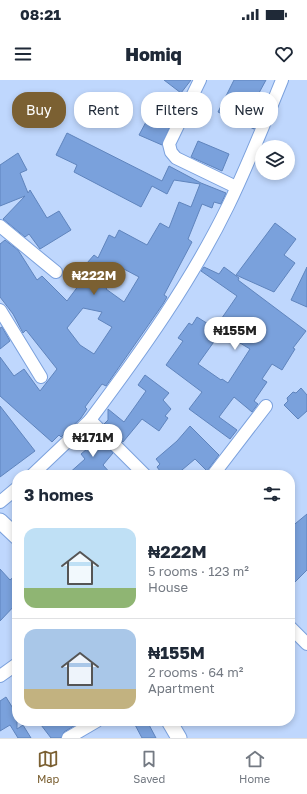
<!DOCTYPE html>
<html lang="en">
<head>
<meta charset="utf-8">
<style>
	body { margin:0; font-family:"Golos Text",sans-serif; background:#f2f2f3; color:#1f2937; height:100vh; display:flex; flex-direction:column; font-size:15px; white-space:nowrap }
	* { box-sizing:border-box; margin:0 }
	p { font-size:13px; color:#747a83 }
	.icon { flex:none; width:22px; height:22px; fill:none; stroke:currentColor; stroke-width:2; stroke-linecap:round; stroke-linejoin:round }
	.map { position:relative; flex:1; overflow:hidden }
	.side { position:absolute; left:12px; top:390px; width:283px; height:256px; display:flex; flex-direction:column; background:#fff; border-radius:16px; box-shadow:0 2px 6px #0003 }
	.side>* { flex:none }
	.top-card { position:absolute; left:12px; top:12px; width:283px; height:36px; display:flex; gap:8px }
	.tools { position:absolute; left:255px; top:60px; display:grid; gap:8px }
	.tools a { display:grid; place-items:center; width:40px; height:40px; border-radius:50%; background:#fff; box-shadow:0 2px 6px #0003; font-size:20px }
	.price { position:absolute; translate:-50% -34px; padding:0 9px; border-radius:14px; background:#fff; color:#222; font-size:13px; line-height:26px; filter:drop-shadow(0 1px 2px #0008) }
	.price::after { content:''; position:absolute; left:50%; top:24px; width:12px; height:9px; margin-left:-6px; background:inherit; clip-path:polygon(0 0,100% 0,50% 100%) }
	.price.active { background:#7b6032; color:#fff }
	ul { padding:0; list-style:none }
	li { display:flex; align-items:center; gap:12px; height:100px; padding:0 12px }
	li+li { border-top:1px solid #e0e1e3 }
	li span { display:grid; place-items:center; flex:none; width:112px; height:80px; border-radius:12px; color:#555 }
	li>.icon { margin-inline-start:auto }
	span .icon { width:48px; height:48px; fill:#fffc; stroke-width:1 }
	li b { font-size:17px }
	h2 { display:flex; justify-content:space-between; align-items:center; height:48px; padding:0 12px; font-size:17px }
	.pill { padding:0 14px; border-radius:16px; background:#fff; box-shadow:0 2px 6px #0003; font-size:14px; line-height:36px }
	.pill.active { background:#7b6032; color:#fff }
	.status { display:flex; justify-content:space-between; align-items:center; height:28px; padding:0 20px; background:#fff; direction:ltr }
	.status svg { height:11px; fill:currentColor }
	header { display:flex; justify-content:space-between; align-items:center; height:52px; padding:0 12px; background:#fff; font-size:18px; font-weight:800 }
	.menu { display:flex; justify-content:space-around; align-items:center; height:56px; border-top:1px solid #e0e1e3; background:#fff; font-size:11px; color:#747a83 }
	.menu a { display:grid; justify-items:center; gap:2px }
	.menu .active { color:#7b6032 }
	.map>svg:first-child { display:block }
	.building { fill:#7aa1dc; stroke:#5f84bd; fill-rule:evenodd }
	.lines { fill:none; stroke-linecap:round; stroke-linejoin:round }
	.minor-casing { stroke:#7ba1dd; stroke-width:14 }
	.tertiary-casing { stroke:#7ba1dd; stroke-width:17 }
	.minor { stroke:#fff; stroke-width:12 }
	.tertiary { stroke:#fff; stroke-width:15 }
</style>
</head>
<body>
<div class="status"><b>08:21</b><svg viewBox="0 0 49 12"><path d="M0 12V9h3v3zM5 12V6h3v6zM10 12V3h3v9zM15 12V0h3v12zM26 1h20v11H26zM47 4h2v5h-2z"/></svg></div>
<header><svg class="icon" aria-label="menu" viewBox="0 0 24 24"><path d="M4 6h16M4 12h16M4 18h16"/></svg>Homiq<svg class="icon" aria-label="heart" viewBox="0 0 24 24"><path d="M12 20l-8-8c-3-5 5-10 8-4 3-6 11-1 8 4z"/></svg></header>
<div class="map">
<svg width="307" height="658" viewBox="0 0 307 658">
	<rect width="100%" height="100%" fill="#bfd7fd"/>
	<!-- building -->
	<g class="building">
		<polygon points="164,0 191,0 181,13"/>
		<polygon points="234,0 266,0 253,24 263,27 254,49 218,32"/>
		<polygon points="153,29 173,39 162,65 139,55"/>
		<path d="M67,53L162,101L169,86L201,103L226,113L221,124L214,122L212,128L202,124L188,159L192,162L164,215L167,217L163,224L106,306L102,304L85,327L87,329L81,338L61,357L59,355L52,362L0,316V277L14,296L24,289L40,311L57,289L26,250L23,253L13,234L0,217V164L5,160L18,170L37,200L42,196L67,221L79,205L73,199L94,175L98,178L109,155L115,158L119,150L147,165L160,143L169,148L179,122L191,127L200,104L174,100L167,114L152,106L141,127L74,92L77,85L56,75ZM122,188L139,197L124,222L106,209ZM83,228L102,232L98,239L112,247L94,274L80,265L67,248Z"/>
		<polygon points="198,61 229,74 222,91 191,77"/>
		<polygon points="18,73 27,90 20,93 28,113 30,110 47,138 59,131 71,150 40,169 29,154 25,157 3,139 25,116 0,126 0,85"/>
		<polygon points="275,143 296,159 284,175 295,183 274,212 236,195"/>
		<polygon points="204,187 219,194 224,187 239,198 238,200 306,251 293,268 295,269 282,290 272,284 262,299 267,302 254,321 258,324 252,332 234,317 219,337 237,350 230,359 189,329 202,312 166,285 183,261 178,258 189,243 192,245 197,237 221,252 198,284 221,300 222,299 228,303 250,269 215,248 237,216 201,191"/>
		<polygon points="307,187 307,227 291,220"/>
		<polygon points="2,247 10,261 0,269 0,248"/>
		<polygon points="145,295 169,313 163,320 171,329 165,336 168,338 159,351 142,339 123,362 104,344 108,340 108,329 124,342 146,311 138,305"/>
		<polygon points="301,308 307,315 307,331 298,339 284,325 288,321 287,318 293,312 296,313"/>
		<polygon points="0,326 35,371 0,397"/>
		<polygon points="190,346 219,375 207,391 195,379 176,395 163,395 157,387 160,384 156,379 177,361"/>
		<polygon points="92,352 113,373 103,385 112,395 67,395 85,379 81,374 87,369 80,363"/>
		<polygon points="307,434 307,490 290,507 290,468 295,463 290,458 290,448"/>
		<polygon points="0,489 10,500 17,494 17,523 0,541"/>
		<polygon points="6,617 17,635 17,649 23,645 31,658 18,658 10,645 0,651 0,621"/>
		<polygon points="38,641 82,641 64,652 61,658 51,658"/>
		<polygon points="133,641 147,641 156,658 142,658"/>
	</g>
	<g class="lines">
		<defs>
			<g id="minor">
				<polyline points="200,0 169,64 171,72 176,78 236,107"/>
				<polyline points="0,146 56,192"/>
				<polyline points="0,230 41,297"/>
				<polyline points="32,395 90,340"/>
				<path d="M145,395L90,340C141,272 191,202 228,126C248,85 265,42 282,0"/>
				<polyline points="213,395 266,326"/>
				<polyline points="0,422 17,408"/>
				<polyline points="290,547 307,564"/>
				<polyline points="0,596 17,584"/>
				<polyline points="68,658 97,641"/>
			</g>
			<g id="tertiary">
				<polyline points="0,441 17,457"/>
				<polyline points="169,641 179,658"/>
			</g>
		</defs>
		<!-- minor casing -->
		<use href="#minor" class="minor-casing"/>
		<!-- tertiary casing -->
		<use href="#tertiary" class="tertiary-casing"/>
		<!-- minor -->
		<use href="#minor" class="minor"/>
		<!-- tertiary -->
		<use href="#tertiary" class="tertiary"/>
	</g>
</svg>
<div class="tools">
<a><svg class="icon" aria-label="layers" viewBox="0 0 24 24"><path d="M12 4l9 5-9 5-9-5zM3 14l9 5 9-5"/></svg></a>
</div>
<b class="price active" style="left:94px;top:216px">₦222M</b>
<b class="price" style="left:235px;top:271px">₦155M</b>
<b class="price" style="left:93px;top:378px">₦171M</b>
<div class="top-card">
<a class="pill active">Buy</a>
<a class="pill">Rent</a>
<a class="pill">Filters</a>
<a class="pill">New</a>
</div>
<section class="side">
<h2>3 homes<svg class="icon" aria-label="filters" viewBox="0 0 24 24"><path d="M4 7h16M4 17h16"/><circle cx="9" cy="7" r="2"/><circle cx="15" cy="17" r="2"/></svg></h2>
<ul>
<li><span style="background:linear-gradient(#bfe0f5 75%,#8fb573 0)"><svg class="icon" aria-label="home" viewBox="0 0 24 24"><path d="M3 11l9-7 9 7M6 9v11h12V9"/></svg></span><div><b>₦222M</b><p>5 rooms · 123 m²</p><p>House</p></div></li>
<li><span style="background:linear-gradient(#a9c7e8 75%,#c2b280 0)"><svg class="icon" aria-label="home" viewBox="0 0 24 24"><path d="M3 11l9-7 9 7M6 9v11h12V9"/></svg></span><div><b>₦155M</b><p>2 rooms · 64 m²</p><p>Apartment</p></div></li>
</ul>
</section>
</div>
<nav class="menu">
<a class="active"><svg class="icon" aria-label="map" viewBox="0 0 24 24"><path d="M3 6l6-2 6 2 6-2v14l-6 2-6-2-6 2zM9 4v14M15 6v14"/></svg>Map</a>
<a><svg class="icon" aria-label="saved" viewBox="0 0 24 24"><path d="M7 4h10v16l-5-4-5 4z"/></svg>Saved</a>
<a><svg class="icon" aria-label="home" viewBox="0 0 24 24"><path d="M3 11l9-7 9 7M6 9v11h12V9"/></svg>Home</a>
</nav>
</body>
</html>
